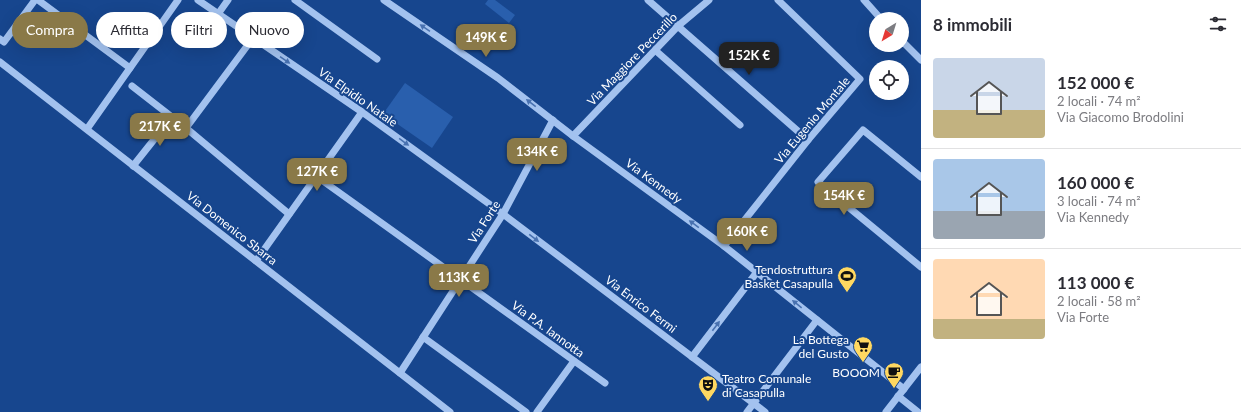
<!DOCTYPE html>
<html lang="it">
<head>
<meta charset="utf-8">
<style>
	body { margin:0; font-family:Lato,sans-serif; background:#f7f7f7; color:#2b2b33; height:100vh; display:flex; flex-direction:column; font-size:15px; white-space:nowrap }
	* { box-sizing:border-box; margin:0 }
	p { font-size:13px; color:#7c7c81 }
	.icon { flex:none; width:22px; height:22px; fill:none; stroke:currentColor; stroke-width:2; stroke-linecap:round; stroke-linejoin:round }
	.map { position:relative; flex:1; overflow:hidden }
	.drawer { display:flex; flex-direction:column; background:#fff; width:320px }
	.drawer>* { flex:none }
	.hud { position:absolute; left:12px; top:12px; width:380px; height:36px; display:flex; gap:8px }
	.needle { width:26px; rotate:218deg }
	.fabs { position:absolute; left:869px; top:12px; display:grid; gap:8px }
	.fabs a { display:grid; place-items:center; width:40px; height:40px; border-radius:50%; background:#fff; box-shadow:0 4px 16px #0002; font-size:20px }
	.price { position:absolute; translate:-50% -34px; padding:0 9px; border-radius:8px; background:#8a7948; color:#fff; font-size:13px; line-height:26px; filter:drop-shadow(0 1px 2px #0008) }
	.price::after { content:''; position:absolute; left:50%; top:24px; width:12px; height:9px; margin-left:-6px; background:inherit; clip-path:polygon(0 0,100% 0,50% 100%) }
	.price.active { background:#222; color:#fff }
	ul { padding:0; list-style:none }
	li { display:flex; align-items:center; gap:12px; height:100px; padding:0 12px }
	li+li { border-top:1px solid #e1e1e2 }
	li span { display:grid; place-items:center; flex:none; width:112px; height:80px; border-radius:4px; color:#555 }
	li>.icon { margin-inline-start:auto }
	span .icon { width:48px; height:48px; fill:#fffc; stroke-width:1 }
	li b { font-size:17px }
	h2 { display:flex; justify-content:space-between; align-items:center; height:48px; padding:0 12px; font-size:17px }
	.chip { padding:0 14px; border-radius:18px; background:#fff; box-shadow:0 4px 16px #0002; font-size:14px; line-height:36px }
	.chip.active { background:#8a7948; color:#fff }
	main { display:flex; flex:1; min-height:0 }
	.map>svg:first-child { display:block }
	.green { fill:#295fad }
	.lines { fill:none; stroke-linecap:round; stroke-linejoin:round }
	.minor { stroke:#a3c2ef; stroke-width:7 }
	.oneway { fill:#4871b0 }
	.labels { text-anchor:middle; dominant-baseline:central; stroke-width:4; stroke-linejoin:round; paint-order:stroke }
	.street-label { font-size:12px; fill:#fff; stroke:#17468e }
	.poi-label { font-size:12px; fill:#fff; stroke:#17468e; text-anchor:end }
</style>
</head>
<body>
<main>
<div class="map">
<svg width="921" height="412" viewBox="0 0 921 412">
	<rect width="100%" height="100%" fill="#17468e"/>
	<!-- green -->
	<g class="green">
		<polygon points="488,0 495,0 515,15 509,23 485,4"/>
		<polygon points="405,83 453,117 432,148 383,114"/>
	</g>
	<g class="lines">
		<!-- minor -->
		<g class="minor">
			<polyline points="38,0 130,68"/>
			<polyline points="198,0 362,112 503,214 765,412"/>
			<polyline points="295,0 377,59"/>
			<polyline points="384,0 498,78 573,136 724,246 904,389"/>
			<polyline points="648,0 808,140"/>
			<polyline points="864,0 881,19"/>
			<polyline points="218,14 228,0"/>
			<polyline points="0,39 4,42 35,0"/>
			<polyline points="902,41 921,60"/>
			<polyline points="655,50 740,125"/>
			<polyline points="0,62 450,412"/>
			<polyline points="132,86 186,128 289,214"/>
			<polyline points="186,128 253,38"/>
			<polyline points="87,129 178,0"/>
			<polyline points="573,136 678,26 709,0"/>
			<polyline points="133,166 172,117"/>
			<polyline points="316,176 605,383"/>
			<polyline points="921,177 863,130 818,182 921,267"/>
			<polyline points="724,246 808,140 860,79 778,0"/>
			<polyline points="256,261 362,112"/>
			<polyline points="423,337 526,412"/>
			<polyline points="692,357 757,272"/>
			<polyline points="400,373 503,214 553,120"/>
			<polyline points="898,396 918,412"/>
			<polyline points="537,412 574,361"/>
			<polyline points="747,412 817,320"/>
			<polyline points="886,412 921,367"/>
		</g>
	</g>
	<!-- one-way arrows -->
	<defs><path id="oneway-solid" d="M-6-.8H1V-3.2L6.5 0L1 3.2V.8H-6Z"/></defs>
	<g class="oneway">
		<use href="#oneway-solid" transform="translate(425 28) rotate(-146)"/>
		<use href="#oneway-solid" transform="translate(285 60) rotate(34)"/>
		<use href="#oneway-solid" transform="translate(531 103) rotate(-142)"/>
		<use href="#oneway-solid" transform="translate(404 142) rotate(36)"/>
		<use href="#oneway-solid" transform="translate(694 224) rotate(-144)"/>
		<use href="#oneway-solid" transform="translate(534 238) rotate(37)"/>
		<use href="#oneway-solid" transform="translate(797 304) rotate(-141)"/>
		<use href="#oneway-solid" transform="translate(716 326) rotate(-53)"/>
	</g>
	<!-- icons -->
	<defs>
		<symbol id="stadium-pin" viewBox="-11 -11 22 30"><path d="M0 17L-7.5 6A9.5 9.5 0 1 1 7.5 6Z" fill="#ffd861" stroke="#17468e"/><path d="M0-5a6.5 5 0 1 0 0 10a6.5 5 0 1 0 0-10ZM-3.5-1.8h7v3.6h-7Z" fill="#111"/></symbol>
		<symbol id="supermarket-pin" viewBox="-11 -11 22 30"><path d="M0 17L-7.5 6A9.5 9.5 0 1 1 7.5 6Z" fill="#ffd861" stroke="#17468e"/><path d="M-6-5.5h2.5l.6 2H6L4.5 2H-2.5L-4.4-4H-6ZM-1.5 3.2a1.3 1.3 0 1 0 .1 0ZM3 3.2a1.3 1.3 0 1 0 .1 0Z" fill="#111"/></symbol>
		<symbol id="cafe-pin" viewBox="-11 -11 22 30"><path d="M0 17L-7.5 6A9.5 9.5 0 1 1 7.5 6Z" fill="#ffd861" stroke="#17468e"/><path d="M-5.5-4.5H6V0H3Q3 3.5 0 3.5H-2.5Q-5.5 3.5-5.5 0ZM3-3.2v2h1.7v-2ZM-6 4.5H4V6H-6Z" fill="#111"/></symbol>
		<symbol id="theatre-pin" viewBox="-11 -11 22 30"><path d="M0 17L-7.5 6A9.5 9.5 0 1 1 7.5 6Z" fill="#ffd861" stroke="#17468e"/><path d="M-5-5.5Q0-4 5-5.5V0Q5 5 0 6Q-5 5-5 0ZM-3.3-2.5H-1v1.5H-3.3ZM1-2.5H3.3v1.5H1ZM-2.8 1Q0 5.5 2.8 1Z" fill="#111"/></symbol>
	</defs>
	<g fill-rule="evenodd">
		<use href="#stadium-pin" x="836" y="265" width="22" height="30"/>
		<use href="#supermarket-pin" x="852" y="335" width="22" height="30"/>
		<use href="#cafe-pin" x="883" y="361" width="22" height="30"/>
		<use href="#theatre-pin" x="697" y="374" width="22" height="30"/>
	</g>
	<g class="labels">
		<!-- street labels -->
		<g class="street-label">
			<text transform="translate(632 59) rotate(-46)">Via Maggiore Peccerillo</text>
			<text transform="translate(358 97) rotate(35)">Via Elpidio Natale</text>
			<text transform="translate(812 120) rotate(-50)">Via Eugenio Montale</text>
			<text transform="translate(654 181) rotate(36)">Via Kennedy</text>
			<text transform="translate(484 222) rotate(-57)">Via Forte</text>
			<text transform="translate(232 228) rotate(38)">Via Domenico Sbarra</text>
			<text transform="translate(641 304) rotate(37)">Via Enrico Fermi</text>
			<text transform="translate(548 329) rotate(36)">Via P.A. Iannotta</text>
		</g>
		<!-- poi labels -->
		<g class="poi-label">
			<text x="833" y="269">Tendostruttura<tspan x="833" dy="14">Basket Casapulla</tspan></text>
			<text x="849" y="339">La Bottega<tspan x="849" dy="14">del Gusto</tspan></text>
			<text x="880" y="372">BOOOM</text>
			<text x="722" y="378" text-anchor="start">Teatro Comunale<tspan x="722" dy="14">di Casapulla</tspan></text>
		</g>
	</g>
</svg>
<div class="fabs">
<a><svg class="needle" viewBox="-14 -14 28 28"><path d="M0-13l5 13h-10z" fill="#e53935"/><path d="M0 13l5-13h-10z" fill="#7c7c81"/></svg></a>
<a><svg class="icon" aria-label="locate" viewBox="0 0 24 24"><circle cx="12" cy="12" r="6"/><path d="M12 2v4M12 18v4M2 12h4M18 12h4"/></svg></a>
</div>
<b class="price" style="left:486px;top:58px">149K €</b>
<b class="price active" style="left:749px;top:76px">152K €</b>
<b class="price" style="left:160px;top:147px">217K €</b>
<b class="price" style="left:537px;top:172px">134K €</b>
<b class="price" style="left:317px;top:192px">127K €</b>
<b class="price" style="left:844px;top:216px">154K €</b>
<b class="price" style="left:747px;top:252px">160K €</b>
<b class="price" style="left:459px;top:298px">113K €</b>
<div class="hud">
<a class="chip active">Compra</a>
<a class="chip">Affitta</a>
<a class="chip">Filtri</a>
<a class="chip">Nuovo</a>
</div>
</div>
<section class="drawer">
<h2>8 immobili<svg class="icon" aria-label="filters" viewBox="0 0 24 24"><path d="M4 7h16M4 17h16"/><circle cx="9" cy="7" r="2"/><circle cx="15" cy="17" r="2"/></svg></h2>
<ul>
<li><span style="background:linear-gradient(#c9d6e8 65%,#c2b280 0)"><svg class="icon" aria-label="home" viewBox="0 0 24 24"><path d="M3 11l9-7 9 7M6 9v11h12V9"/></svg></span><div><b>152 000 €</b><p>2 locali · 74 m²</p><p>Via Giacomo Brodolini</p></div></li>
<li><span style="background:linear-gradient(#a9c7e8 65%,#9aa5b1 0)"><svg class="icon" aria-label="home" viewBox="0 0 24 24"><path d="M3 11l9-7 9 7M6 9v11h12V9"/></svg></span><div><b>160 000 €</b><p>3 locali · 74 m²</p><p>Via Kennedy</p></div></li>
<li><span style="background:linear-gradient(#ffd9b3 75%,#c2b280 0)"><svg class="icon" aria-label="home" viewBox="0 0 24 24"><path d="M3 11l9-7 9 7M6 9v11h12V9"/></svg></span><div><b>113 000 €</b><p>2 locali · 58 m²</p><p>Via Forte</p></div></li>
</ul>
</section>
</main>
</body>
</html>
